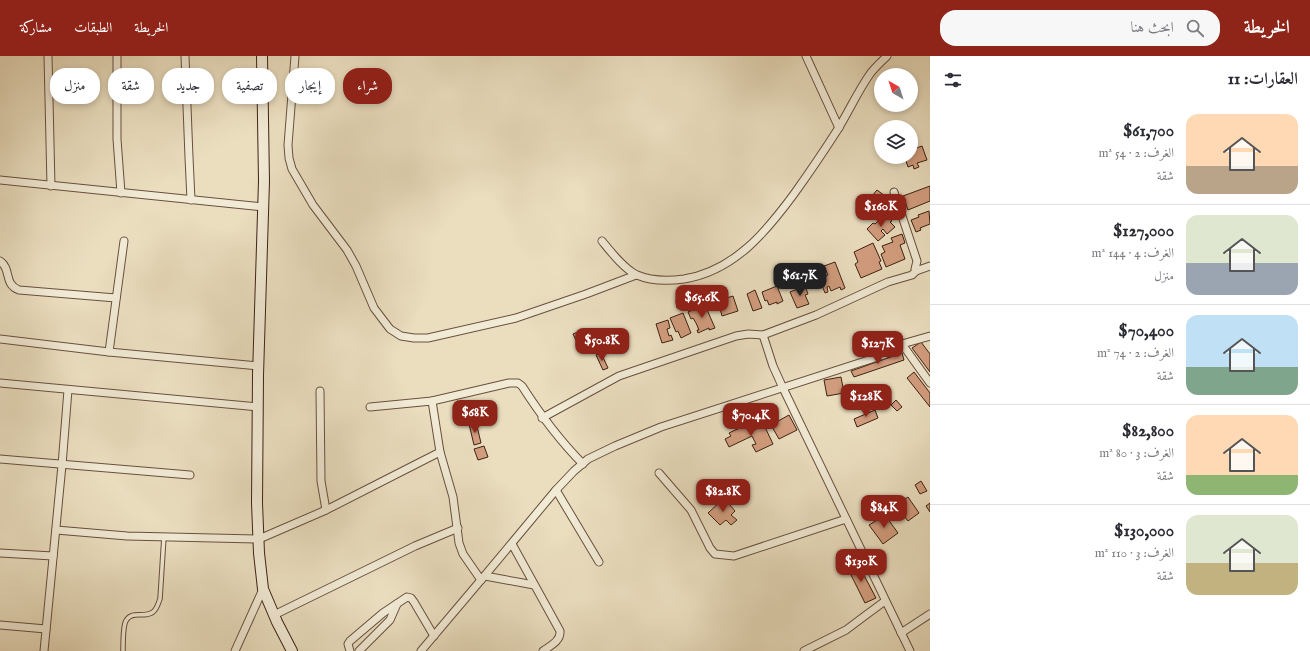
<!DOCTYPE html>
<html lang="ar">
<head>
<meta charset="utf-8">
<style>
	body { margin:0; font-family:"IM FELL English",Amiri,serif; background:#f7f7f7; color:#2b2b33; direction:rtl; height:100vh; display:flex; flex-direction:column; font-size:15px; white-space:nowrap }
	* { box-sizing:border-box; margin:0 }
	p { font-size:13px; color:#7c7c81 }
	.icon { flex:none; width:22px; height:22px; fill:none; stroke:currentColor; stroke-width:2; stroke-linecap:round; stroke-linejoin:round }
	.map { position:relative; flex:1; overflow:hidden; direction:ltr }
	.drawer { display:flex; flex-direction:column; background:#fff; width:380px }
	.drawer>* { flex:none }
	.banner { position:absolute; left:12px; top:12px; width:380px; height:36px; direction:rtl; display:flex; gap:8px }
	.needle { width:26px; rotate:321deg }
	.tools { position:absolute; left:874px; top:12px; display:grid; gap:8px }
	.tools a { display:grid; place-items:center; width:44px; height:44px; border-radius:50%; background:#fff; box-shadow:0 2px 6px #0003; font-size:20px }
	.price { position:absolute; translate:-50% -34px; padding:0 9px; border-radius:8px; background:#8f2418; color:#fff; font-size:13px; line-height:26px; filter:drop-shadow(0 1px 2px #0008) }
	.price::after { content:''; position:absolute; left:50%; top:24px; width:12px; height:9px; margin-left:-6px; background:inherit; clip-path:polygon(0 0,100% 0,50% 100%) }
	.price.current { background:#222; color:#fff }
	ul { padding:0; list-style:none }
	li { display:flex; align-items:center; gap:12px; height:100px; padding:0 12px }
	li+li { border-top:1px solid #e1e1e2 }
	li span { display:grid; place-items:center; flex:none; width:112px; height:80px; border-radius:12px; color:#555 }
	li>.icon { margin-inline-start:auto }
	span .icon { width:48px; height:48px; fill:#fffc; stroke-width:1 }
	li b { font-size:17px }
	h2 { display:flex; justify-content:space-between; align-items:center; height:48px; padding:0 12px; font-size:17px }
	.chip { padding:0 14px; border-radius:16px; background:#fff; box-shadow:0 2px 6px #0003; font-size:14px; line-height:36px }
	.chip.current { background:#8f2418; color:#fff }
	header { display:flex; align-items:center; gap:24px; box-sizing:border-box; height:56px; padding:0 20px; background:#8f2418; color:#fff }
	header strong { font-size:19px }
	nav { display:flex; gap:22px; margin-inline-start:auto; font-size:14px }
	.search { width:280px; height:36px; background:#f7f7f7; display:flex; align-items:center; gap:10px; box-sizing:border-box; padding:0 14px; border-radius:16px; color:#7c7c81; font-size:15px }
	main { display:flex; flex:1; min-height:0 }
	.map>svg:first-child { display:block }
	.building { fill:#d39e7f; stroke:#3d2113 }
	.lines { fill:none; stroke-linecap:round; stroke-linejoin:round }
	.service-casing { stroke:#68503e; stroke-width:5.5 }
	.minor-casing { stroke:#68503e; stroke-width:9 }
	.secondary-casing { stroke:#3d2113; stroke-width:12 }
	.service { stroke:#f1ead5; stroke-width:3.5 }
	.minor { stroke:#f1ead5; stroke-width:7 }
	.secondary { stroke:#f1ead5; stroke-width:10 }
</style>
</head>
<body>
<header>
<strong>الخريطة</strong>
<div class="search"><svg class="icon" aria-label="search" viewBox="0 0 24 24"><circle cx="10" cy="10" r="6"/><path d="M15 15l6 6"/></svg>ابحث هنا</div>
<nav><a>الخريطة</a><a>الطبقات</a><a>مشاركة</a></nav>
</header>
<main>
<section class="drawer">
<h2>العقارات: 11<svg class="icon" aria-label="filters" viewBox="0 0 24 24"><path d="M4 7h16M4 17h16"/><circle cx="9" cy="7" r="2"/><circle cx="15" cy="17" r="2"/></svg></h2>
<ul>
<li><span style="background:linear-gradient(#ffd9b3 65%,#b9a48a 0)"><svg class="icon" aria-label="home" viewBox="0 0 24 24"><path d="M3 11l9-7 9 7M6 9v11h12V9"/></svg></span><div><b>$61,700</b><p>الغرف: 2 · 54 m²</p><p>شقة</p></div></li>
<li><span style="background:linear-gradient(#dfe7d0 60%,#9aa5b1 0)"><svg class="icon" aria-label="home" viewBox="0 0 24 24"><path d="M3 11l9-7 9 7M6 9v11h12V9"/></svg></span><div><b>$127,000</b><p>الغرف: 4 · 144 m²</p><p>منزل</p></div></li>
<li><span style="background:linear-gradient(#bfe0f5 65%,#7fa58c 0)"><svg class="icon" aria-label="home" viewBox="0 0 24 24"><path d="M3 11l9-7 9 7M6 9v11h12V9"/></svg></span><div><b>$70,400</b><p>الغرف: 2 · 74 m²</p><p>شقة</p></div></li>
<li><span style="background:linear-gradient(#ffd9b3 75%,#8fb573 0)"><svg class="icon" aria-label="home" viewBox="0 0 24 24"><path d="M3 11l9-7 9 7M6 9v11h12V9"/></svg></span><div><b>$82,800</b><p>الغرف: 3 · 80 m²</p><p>شقة</p></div></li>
<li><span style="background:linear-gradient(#dfe7d0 60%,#c2b280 0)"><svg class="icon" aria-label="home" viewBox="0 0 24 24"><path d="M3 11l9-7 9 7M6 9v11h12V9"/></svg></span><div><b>$130,000</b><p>الغرف: 3 · 110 m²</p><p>شقة</p></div></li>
</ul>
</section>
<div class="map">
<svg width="930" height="595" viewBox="0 0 930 595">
	<rect width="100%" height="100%" fill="#eadebf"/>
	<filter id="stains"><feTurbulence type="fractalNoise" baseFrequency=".005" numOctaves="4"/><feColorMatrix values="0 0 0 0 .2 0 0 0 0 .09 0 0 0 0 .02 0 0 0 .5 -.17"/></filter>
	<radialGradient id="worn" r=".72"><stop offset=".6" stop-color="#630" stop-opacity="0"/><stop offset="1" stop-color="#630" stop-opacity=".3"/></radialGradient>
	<!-- building -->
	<g class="building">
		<polygon points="922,90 927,104 917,107 919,111 914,113 913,109 908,111 905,102 911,101 911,94"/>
		<polygon points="930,130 930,145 908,154 903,140"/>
		<polygon points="877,134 889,143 884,151 880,148 878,151 871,145 873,143 871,141"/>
		<polygon points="929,155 930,168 920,172 921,174 916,176 911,164 919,161 918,159"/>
		<polygon points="886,158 892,165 890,166 895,171 887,178 883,173 881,175 885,179 878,185 867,173 873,167 875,168"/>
		<polygon points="902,178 905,187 900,189 905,203 886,211 881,198 885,196 882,190 893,186 891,182"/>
		<polygon points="873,187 881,205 879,206 882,213 861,222 855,208 858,206 854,196"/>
		<polygon points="835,206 845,232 841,234 840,231 831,235 829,230 827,231 828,236 825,237 819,222 828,219 824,210"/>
		<polygon points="777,230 783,245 777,248 777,246 769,249 767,244 765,245 762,236"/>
		<polygon points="805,230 808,238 805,239 809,248 797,252 790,236"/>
		<polygon points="755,234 762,252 753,255 747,238"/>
		<polygon points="733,240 738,255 722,260 719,249 717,250 715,244 720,242 720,244"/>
		<polygon points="687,242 688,249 677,252 676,244"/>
		<polygon points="705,249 715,272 709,274 709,272 698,277 697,274 699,274 696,267 693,262 691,263 688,256"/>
		<polygon points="683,257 691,277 681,282 678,275 676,276 670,262"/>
		<polygon points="668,264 670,272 667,273 669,280 671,279 673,284 662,287 656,268"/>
		<polygon points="585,273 590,283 578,289 573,278"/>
		<polygon points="921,286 930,298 930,316 912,292"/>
		<polygon points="601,297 608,312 603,314 596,299"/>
		<polygon points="902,297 904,304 854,321 851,315"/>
		<polygon points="914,316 930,337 930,351 907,322"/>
		<polygon points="841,321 844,337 827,340 824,324"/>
		<polygon points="896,344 902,351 897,355 891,349"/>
		<polygon points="875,354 878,362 857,371 854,363"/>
		<polygon points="789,359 797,374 779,383 771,369"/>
		<polygon points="476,366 481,387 474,389 469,368"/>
		<polygon points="750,367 754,374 764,369 773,388 756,396 752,389 756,388 752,380 729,391 725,383 731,380 729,377"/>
		<polygon points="484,390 488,401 478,404 474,393"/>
		<polygon points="921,425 927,435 920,438 915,429"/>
		<polygon points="732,435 743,444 738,449 728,440"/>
		<polygon points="908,441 919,457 908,465 899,453 901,451 900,449 903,446 902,445"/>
		<polygon points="724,442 735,455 731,459 737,464 731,469 726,464 720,469 708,457"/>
		<polygon points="930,447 930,456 926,450"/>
		<polygon points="885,459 898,477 883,488 869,469"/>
		<polygon points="857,506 876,542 865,547 847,511"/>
	</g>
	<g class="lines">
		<defs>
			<path id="service" d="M123,595C123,587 123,574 125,567C130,553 144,563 153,556C157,553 158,548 160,543L164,480"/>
			<g id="minor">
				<polyline points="48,0 51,130"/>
				<polyline points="117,0 117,83 121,137"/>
				<polyline points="185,0 189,101 191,144"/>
				<polyline points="295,0 288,89 289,102 292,113 313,149 347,194 356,210 374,252 390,273 401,280 414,282 428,282 516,262 586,238 636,219"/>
				<polyline points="806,0 839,72"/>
				<polyline points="0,124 263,151"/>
				<polyline points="894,136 917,205 915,213 916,215 912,219 888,226 816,259 763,279 773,310 783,332 910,595"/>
				<path d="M602,185C611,196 624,213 637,219C651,225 669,225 684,223C734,215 766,176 794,138C809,117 824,95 838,73C849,55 858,35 870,18C875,11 881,6 887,0"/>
				<path d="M0,205C12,213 3,228 19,234L116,242"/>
				<polyline points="916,215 930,210"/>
				<polyline points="0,283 109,296 259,310"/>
				<polyline points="902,288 930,327"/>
				<polyline points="109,296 124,185"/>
				<polyline points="0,327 258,351"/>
				<polyline points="320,335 321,425 326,454"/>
				<polyline points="432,345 440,396 453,441 459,487 463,498 481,524"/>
				<path d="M370,351L432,345L509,327H518L522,330C540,358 559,384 583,408"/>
				<polyline points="542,362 619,320 736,280 748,278 763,279"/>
				<polyline points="0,403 190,419"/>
				<polyline points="659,417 691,454 710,492 715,498 734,500 846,463"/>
				<polyline points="556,434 599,506"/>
				<polyline points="56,474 127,480 259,483 326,454 440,396"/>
				<path d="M512,488L560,575C561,585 550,590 543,595"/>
				<polyline points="0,497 53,500"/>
				<polyline points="485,520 534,529"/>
				<polyline points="274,559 415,490 458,472"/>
				<polyline points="0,569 46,573"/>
				<polyline points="901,577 930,558"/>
				<polyline points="44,595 62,409 68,334"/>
				<polyline points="235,595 263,533"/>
				<polyline points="350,595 348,588 350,585 383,557 407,541 411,542 414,546 434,580"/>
				<polyline points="359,595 390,564 397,548"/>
				<polyline points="421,595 481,524 556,434 574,415 588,403 615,390 661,371 884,299 902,288 930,280"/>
				<polyline points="804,595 846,574 866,559 885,545"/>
			</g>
			<polyline id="secondary" points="262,0 264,125 258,319 257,447 259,497 263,533 277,566 292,595"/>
		</defs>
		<!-- service casing -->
		<use href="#service" class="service-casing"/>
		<!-- minor casing -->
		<use href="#minor" class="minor-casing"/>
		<!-- secondary casing -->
		<use href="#secondary" class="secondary-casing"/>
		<!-- service -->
		<use href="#service" class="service"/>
		<!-- minor -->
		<use href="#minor" class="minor"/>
		<!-- secondary -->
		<use href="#secondary" class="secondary"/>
	</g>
	<rect width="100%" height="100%" filter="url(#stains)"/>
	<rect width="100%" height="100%" fill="url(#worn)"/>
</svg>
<div class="tools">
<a><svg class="needle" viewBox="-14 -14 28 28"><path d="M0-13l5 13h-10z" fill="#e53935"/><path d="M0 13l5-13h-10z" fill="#7c7c81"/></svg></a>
<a><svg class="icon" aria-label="layers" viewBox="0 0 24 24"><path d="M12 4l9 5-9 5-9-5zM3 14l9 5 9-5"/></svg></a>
</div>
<b class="price" style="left:881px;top:172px">$160K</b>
<b class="price current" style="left:800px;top:241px">$61.7K</b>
<b class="price" style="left:702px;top:263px">$65.6K</b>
<b class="price" style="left:602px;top:306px">$50.8K</b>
<b class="price" style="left:878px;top:309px">$127K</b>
<b class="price" style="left:866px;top:362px">$128K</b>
<b class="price" style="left:475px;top:378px">$68K</b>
<b class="price" style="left:751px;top:381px">$70.4K</b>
<b class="price" style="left:723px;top:457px">$82.8K</b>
<b class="price" style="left:884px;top:473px">$84K</b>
<b class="price" style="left:861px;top:527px">$130K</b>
<div class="banner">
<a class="chip current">شراء</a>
<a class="chip">إيجار</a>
<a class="chip">تصفية</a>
<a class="chip">جديد</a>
<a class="chip">شقة</a>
<a class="chip">منزل</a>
</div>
</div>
</main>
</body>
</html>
